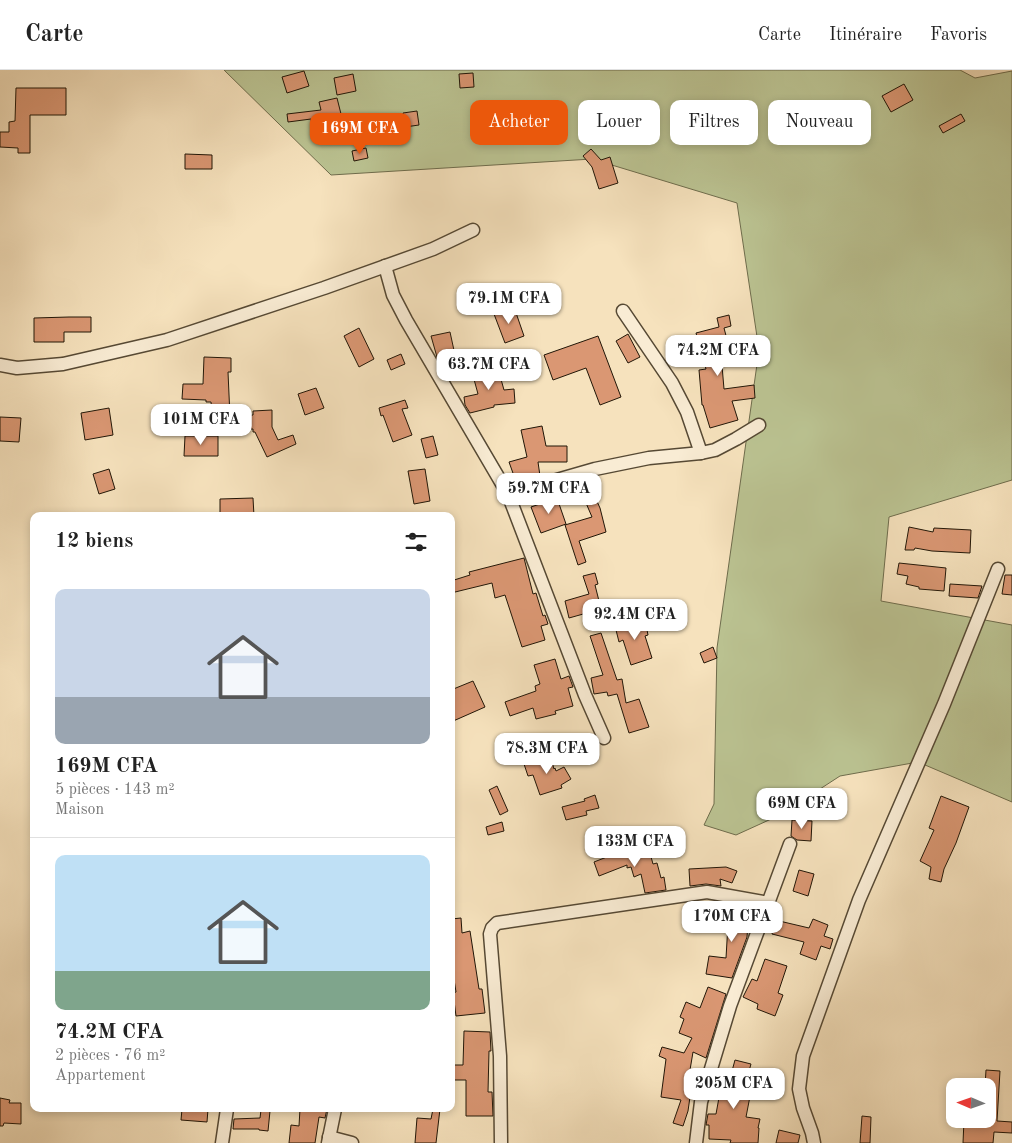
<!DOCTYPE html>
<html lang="fr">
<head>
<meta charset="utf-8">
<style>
	body { margin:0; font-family:"Old Standard TT",serif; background:#f6f6f6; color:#222; height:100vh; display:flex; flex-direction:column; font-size:19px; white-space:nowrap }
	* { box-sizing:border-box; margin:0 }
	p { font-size:16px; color:#767676 }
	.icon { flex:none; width:28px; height:28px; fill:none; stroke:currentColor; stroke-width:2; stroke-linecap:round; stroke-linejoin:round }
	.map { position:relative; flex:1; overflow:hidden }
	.sheet { position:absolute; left:30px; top:442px; width:425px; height:600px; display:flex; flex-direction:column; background:#fff; border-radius:10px; box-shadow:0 2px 8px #0003 }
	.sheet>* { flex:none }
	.banner { position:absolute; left:470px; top:30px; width:466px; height:45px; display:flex; gap:10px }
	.needle { width:32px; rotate:272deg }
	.buttons { position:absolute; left:946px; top:1008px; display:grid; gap:10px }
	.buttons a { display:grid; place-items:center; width:50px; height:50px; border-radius:10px; background:#fff; box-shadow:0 2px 8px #0003; font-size:25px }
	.price { position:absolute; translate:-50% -42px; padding:0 11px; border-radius:10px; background:#fff; color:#222; font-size:16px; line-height:32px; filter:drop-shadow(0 1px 2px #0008) }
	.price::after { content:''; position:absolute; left:50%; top:30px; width:15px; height:11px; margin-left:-8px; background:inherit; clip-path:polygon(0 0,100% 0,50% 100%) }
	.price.current { background:#ea580c; color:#fff }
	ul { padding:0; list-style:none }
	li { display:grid; align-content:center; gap:10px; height:265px; padding:0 25px }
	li+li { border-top:1px solid #e0e0e0 }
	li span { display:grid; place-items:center; height:155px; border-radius:10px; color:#555 }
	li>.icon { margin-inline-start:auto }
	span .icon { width:90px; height:90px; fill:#fffc; stroke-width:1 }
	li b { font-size:21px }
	h2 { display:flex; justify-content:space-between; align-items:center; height:60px; padding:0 25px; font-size:21px }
	.tag { padding:0 18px; border-radius:10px; background:#fff; box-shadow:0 2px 8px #0003; font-size:18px; line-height:45px }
	.tag.current { background:#ea580c; color:#fff }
	header { display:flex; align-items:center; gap:30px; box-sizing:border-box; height:70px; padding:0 25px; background:#fff; border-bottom:1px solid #e0e0e0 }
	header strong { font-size:24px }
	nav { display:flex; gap:28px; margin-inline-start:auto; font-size:18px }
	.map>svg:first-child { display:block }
	.green { fill:#bbc392; stroke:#6e6c4c }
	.building { fill:#da9773; stroke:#211607 }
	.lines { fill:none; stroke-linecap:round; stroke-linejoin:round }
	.minor-casing { stroke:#564934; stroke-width:15 }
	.minor { stroke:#f9ecd4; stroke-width:12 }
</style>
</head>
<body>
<header>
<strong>Carte</strong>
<nav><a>Carte</a><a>Itinéraire</a><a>Favoris</a></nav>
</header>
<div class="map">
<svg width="1012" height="1073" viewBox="0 0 1012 1073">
	<rect width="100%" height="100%" fill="#f6e2bd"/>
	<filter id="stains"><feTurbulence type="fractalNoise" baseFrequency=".004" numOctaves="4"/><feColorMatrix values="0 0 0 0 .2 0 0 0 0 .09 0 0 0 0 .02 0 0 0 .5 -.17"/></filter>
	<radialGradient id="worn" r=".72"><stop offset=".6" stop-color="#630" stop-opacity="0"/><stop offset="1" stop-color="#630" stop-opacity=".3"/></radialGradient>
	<!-- green -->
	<polygon class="green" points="224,0 960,0 975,8 1012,1 1012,410 889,447 881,531 1012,555 1012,732 918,692 840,706 780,745 736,765 704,755 714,734 717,578 759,280 737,133 592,89 331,105"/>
	<!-- building -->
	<g class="building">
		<polygon points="304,1 309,16 287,23 282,7"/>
		<polygon points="473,3 474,17 460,18 459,4"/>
		<polygon points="353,4 356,21 337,25 334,8"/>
		<polygon points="904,14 913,30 891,42 882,26"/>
		<polygon points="16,18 66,18 66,45 30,45 30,83 18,83 18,78 0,77 0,62 9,62 9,52 15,51"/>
		<polygon points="337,28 341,44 320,49 322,68 314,69 311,49 288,52 287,44 321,40 319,32"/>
		<polygon points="417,41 419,55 405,57 403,43"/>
		<polygon points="961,44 965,51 943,63 939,56"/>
		<polygon points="366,78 368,88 354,91 352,81"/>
		<polygon points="591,79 601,90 610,87 618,113 599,119 592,97 583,86"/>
		<polygon points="185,84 212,85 212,99 185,99"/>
		<polygon points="514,237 524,266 505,273 494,244"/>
		<polygon points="729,245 731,256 724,258 730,281 721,284 724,319 754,315 755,328 732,331 738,350 710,358 703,335 702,335 699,300 706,299 696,263 719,257 717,248"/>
		<polygon points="69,247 91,247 91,262 64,262 64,272 34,272 34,248"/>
		<polygon points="359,258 374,289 359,297 344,266"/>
		<polygon points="450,262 455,285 458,284 461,298 446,301 437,287 431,266"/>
		<polygon points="628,264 640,287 628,293 616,271"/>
		<polygon points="598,266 621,327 600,335 586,298 553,310 544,285"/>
		<polygon points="401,284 405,294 391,300 387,290"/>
		<polygon points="204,287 231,288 231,302 228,302 230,347 253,345 253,341 272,340 272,357 278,370 293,365 296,374 267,387 255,362 253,362 253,359 227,360 227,363 214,364 211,332 206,332 206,330 182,329 183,314 203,314"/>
		<polygon points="497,295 504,320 514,319 515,333 494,335 494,337 470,343 465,335 464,327 478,324 472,302"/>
		<polygon points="316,318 324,338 305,345 298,324"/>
		<polygon points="405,330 408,338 402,339 412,365 393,372 383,345 381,346 379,338"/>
		<polygon points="109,338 113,365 85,370 81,343"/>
		<polygon points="0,347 21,348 19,372 0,371"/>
		<polygon points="542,356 546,376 567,376 567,392 538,392 540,406 519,412 518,405 514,406 509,392 527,387 521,360"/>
		<polygon points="185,366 218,366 218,386 184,386"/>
		<polygon points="433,366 438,385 426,388 421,369"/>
		<polygon points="109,399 115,419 99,424 93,404"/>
		<polygon points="425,399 430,431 414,434 408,401"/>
		<polygon points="590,416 600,438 606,462 579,471 586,492 578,495 565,455 592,447 580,419"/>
		<polygon points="253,428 254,446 220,446 220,429"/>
		<polygon points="557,428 566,454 541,463 531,437"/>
		<polygon points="909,457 933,462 934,458 971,460 970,483 932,481 915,478 914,480 905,480"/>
		<polygon points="524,488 533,524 536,523 543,546 545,545 548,554 541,556 545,570 522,577 505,525 495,528 492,513 451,523 451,511 470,505 469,502"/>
		<polygon points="899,493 946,498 944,521 919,519 919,517 906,514 908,506 897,504"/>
		<polygon points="595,503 598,514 595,515 601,539 569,548 565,531 589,524 583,506"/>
		<polygon points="1005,505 1012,505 1012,525 1002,524"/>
		<polygon points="950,514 982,516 978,528 949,526"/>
		<polygon points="645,550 648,565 645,566 652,588 631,595 623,570 619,572 615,556"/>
		<polygon points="601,563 617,610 622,609 626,633 639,629 649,657 629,663 617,624 608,626 607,622 594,624 591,608 603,605 590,566"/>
		<polygon points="713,577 717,588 704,593 700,583"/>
		<polygon points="555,589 561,609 569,606 573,617 568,618 573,636 555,641 556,644 536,649 533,638 510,646 505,632 536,621 535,616 540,614 534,595"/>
		<polygon points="473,611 485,637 451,652 451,620"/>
		<polygon points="550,685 554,699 555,698 556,701 564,697 571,709 561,715 562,718 540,725 533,705 528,706 524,694"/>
		<polygon points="497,716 508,741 500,745 489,720"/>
		<polygon points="595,725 599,738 586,741 587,745 566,750 562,737 585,731 584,729"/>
		<polygon points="941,726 969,737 956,773 944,799 941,812 929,809 931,797 920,791 934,760 929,758"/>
		<polygon points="792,750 812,751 811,771 797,770 791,766"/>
		<polygon points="502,752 504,761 488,765 486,757"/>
		<polygon points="648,776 653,794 657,793 661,808 664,807 666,820 645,823 641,804 634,807 631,797 627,798 627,795 599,806 594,792 617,783 618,784"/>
		<polygon points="726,797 737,801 732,813 720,809 721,816 706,814 690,816 689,799"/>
		<polygon points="799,800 814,804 808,826 793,821"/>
		<polygon points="726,837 750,838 750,855 748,854 747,867 732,908 706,904 709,886 726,888 728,854 726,854"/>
		<polygon points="461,848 462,863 470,861 479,919 482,919 485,943 456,946 453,923 456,922 451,891 451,849"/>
		<polygon points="813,849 828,855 824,866 833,869 830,879 821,876 816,890 800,884 804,872 772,864 775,850 809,858"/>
		<polygon points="765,889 787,896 778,923 783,925 775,946 757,939 758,934 743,927 752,909 757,911"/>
		<polygon points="708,917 726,924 706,988 693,982 689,1006 693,1006 688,1041 683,1056 673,1053 681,1030 661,1027 666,989 659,986 662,977 684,983 692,968 679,963 684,949 680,947 686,932 700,938"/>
		<polygon points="464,961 490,962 491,981 489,981 488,1022 492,1022 493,1046 466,1046 466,1010 453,1010 453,995 463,995"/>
		<polygon points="735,990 751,994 745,1015 752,1016 746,1047 760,1049 758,1058 759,1058 758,1073 730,1073 731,1070 709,1069 709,1055 706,1055 708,1044 716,1044 722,1011 729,1012"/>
		<polygon points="986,1000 1000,1001 997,1051 1012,1052 1012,1063 994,1062 993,1073 963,1073 964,1050 988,1051 988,1016 985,1016"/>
		<polygon points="0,1028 10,1030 9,1033 21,1033 21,1054 4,1053 3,1056 0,1056"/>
		<polygon points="182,1039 208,1039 207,1052 181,1050"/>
		<polygon points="300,1039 327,1039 325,1048 319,1047 315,1073 289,1073 291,1055 299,1056"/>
		<polygon points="433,1039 440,1039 436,1073 415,1073 417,1048 431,1049"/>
		<polygon points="261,1040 270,1041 268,1061 259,1060 259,1059 233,1059 234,1049 260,1048"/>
		<polygon points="862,1046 871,1047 870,1073 860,1073"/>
		<polygon points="779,1060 800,1065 798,1073 776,1073"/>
	</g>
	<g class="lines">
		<defs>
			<g id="minor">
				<polyline points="385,196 393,225 406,250 508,424 585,625 604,668"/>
				<polyline points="623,241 672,313 687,342 701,383"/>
				<polyline points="0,295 17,298 63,294 167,270 324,218 433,179 473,160"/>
				<polyline points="508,424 595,399 649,388 701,383 715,380 736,369 759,355"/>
				<polyline points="329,1067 352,1073"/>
				<polyline points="222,1073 227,1039"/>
				<polyline points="328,1073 335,1039"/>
				<polyline points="501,1073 500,986 490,864 492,858 497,853 707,822 769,833"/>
				<polyline points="696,1073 701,1032 730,936 790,774"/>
				<polyline points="814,1073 812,1063 803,1038 799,1019 803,986 859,830 944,634 998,499"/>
			</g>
		</defs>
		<!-- minor casing -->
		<use href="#minor" class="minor-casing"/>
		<!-- minor -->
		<use href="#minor" class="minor"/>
	</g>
	<rect width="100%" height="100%" filter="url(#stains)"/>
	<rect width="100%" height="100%" fill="url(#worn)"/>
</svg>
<div class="buttons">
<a><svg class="needle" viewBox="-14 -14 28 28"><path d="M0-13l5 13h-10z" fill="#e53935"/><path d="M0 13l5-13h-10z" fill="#767676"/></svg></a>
</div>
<b class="price current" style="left:360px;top:85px">169M CFA</b>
<b class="price" style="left:509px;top:255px">79.1M CFA</b>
<b class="price" style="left:718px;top:307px">74.2M CFA</b>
<b class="price" style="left:489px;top:321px">63.7M CFA</b>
<b class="price" style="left:201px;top:376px">101M CFA</b>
<b class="price" style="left:549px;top:445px">59.7M CFA</b>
<b class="price" style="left:635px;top:571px">92.4M CFA</b>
<b class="price" style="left:547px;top:705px">78.3M CFA</b>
<b class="price" style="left:802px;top:760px">69M CFA</b>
<b class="price" style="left:635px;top:798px">133M CFA</b>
<b class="price" style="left:732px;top:873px">170M CFA</b>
<b class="price" style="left:734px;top:1040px">205M CFA</b>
<div class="banner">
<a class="tag current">Acheter</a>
<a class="tag">Louer</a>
<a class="tag">Filtres</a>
<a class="tag">Nouveau</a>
</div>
<section class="sheet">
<h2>12 biens<svg class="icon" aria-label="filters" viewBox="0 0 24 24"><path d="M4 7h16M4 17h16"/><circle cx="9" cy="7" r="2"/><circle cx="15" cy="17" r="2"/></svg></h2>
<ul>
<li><span style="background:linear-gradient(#c9d6e8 70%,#9aa5b1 0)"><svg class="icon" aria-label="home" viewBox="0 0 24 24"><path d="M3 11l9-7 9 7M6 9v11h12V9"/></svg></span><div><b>169M CFA</b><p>5 pièces · 143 m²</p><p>Maison</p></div></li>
<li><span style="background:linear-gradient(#bfe0f5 75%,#7fa58c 0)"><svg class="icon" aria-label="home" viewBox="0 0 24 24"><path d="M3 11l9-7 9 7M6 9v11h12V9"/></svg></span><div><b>74.2M CFA</b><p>2 pièces · 76 m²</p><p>Appartement</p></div></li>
</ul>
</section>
</div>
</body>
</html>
